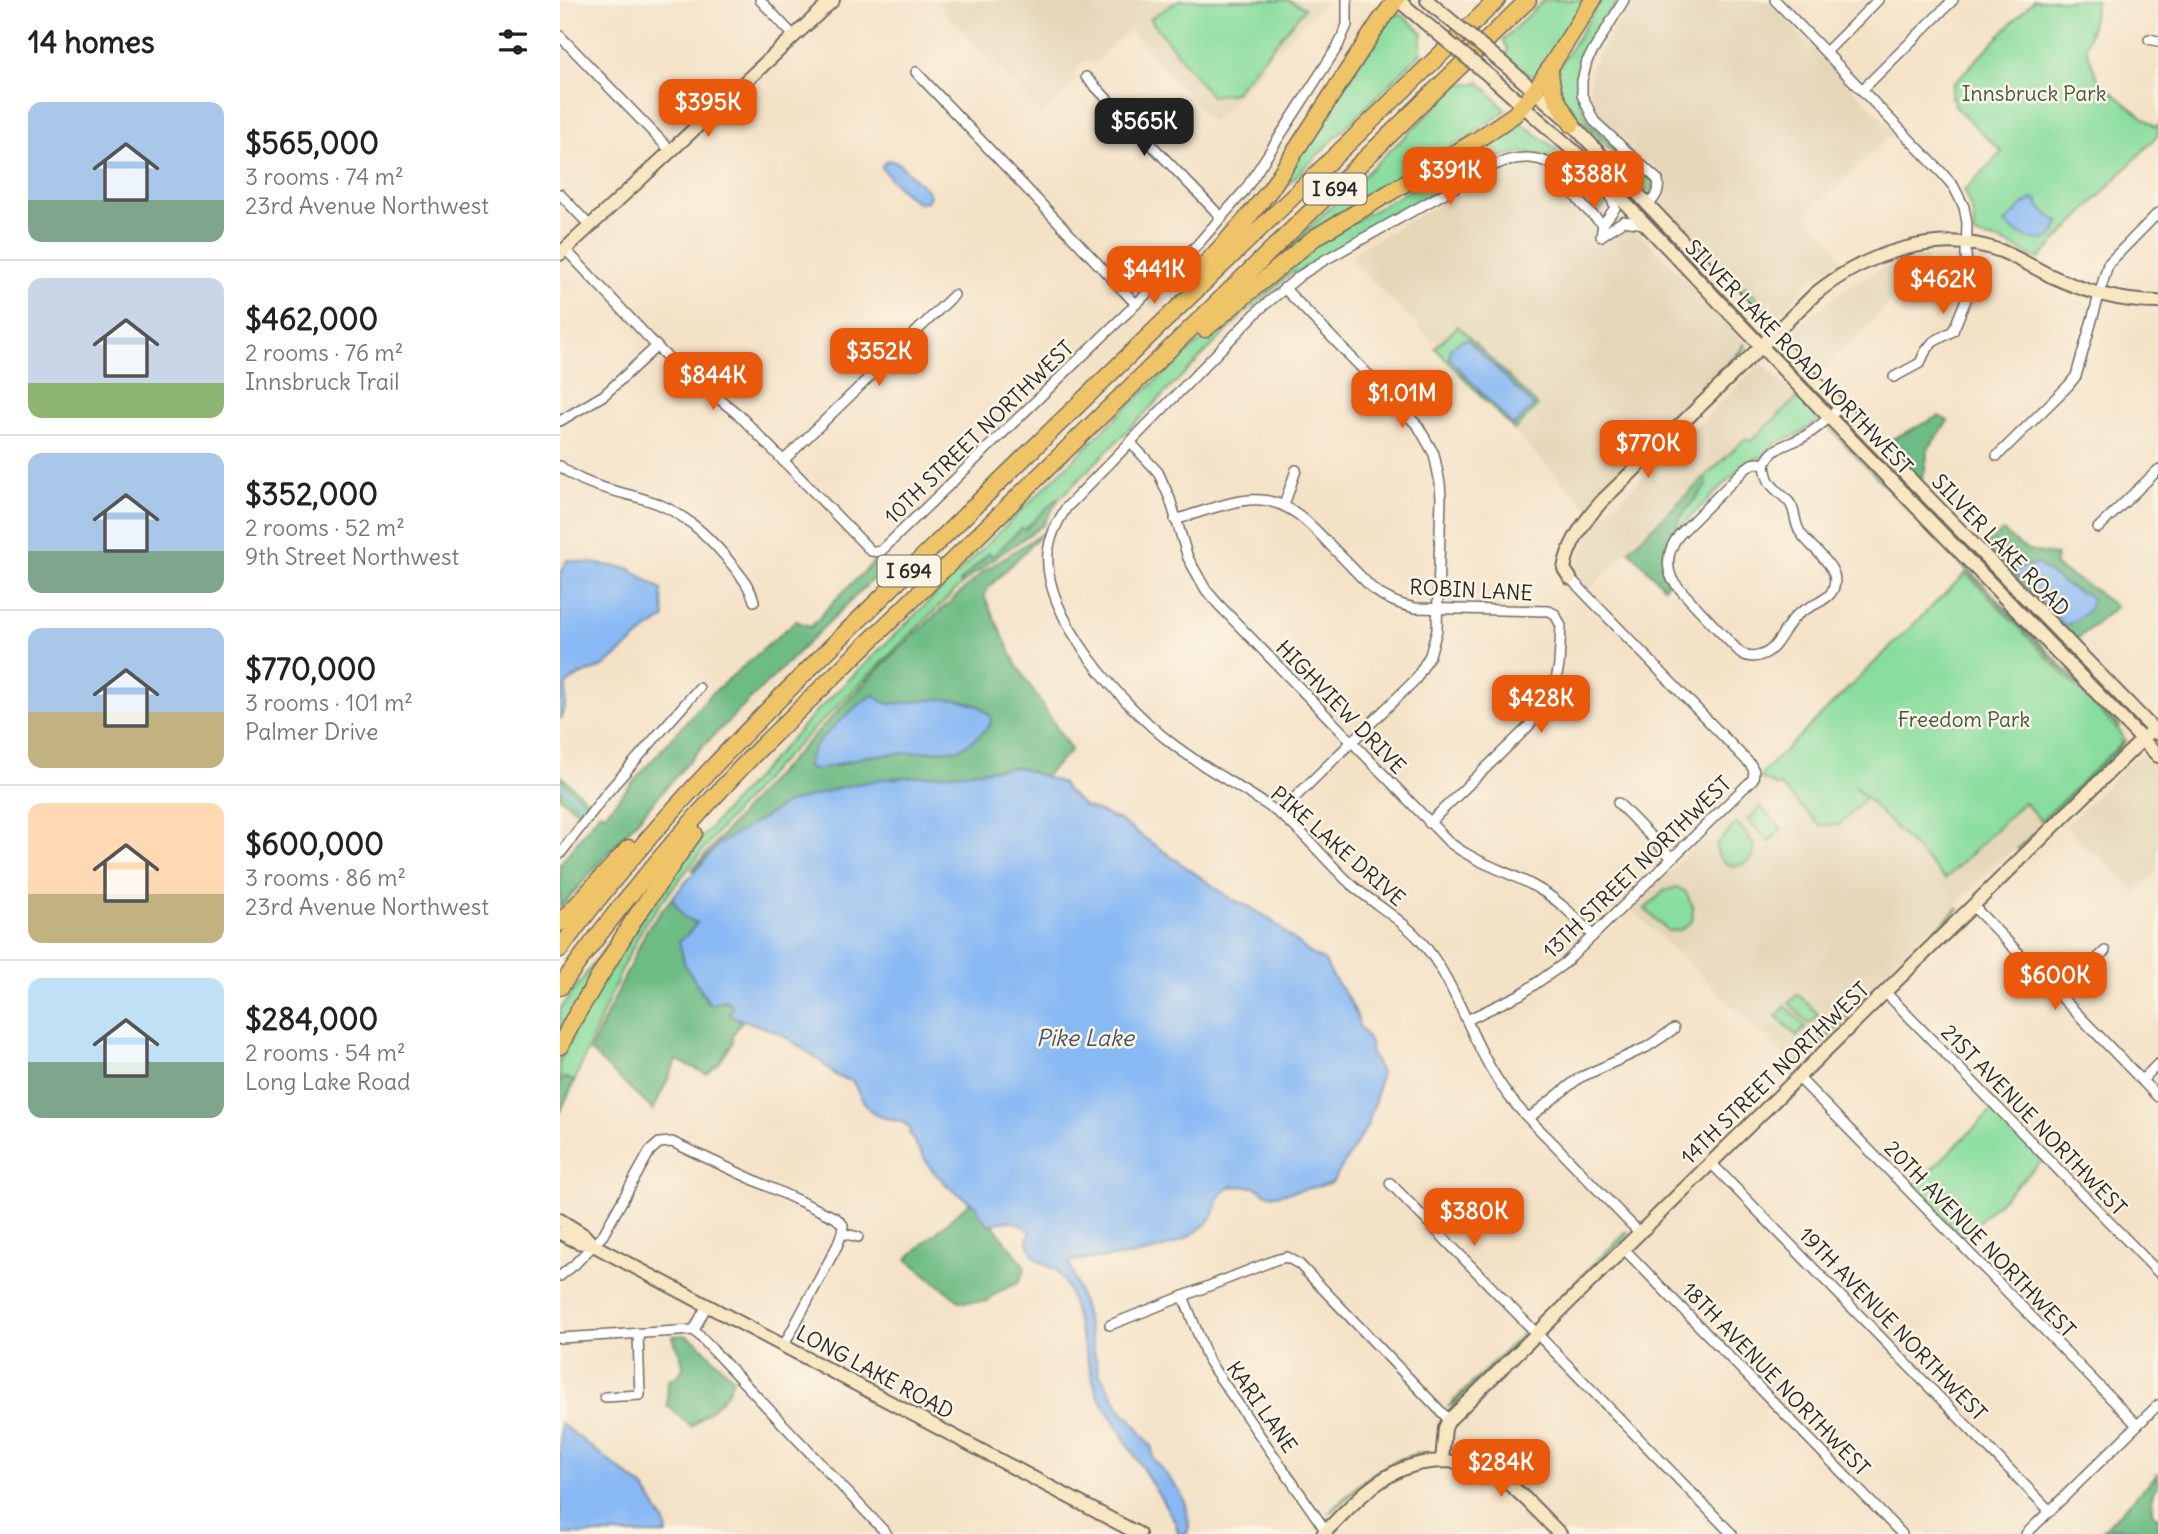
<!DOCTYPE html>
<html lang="en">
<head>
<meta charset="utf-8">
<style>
	body { margin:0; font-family:Delius,sans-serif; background:#f2f2f2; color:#222; height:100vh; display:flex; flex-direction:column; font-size:26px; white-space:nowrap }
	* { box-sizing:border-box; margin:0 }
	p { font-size:23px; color:#767676 }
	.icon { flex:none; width:38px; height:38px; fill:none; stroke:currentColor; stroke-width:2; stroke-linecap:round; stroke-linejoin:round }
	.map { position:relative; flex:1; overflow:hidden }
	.side { display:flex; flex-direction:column; background:#fff; width:560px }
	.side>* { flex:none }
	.price { position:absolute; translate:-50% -60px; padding:0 16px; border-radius:14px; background:#ea580c; color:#fff; font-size:23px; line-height:46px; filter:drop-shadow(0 2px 4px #0008) }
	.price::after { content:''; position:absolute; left:50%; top:42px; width:21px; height:16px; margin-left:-10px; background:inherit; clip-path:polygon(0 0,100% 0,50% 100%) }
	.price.on { background:#222; color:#fff }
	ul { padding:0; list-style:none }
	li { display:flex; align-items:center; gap:21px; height:175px; padding:0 28px }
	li+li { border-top:2px solid #e0e0e0 }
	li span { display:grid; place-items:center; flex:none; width:196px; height:140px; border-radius:14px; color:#555 }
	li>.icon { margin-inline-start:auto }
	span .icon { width:84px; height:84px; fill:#fffc; stroke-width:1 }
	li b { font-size:30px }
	h2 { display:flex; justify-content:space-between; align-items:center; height:84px; padding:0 28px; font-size:30px }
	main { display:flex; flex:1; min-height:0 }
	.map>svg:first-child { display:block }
	.built { fill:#e4d6b7 }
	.green { fill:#89dd9e; stroke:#5a8464; stroke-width:2; fill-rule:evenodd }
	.forest { fill:#6ebc85; stroke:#4c7458; stroke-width:2; fill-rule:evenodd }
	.water { fill:#88b9f4; stroke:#5a7290; stroke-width:2 }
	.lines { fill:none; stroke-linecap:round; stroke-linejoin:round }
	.stream { stroke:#88b9f4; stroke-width:2.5 }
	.street-casing { stroke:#716b62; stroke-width:12 }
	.secondary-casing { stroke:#716b62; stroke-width:16 }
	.highway-casing { stroke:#716b62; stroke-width:19 }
	.street { stroke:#fff; stroke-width:9 }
	.secondary { stroke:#f9e7c3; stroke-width:12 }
	.highway { stroke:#efc469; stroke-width:16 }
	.secondary-bridge-casing { stroke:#716b62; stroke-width:16; stroke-linecap:butt }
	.secondary-bridge { stroke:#f9e7c3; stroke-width:12 }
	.labels { text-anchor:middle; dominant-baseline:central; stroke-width:5; stroke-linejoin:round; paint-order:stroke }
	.shield { fill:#fcf5e5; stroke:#6a6863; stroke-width:2 }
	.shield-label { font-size:19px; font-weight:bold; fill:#2b2b2b }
	.park-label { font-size:21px; fill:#425848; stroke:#fcf5e5 }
	.street-label { font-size:21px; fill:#2b2b2b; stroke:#fcf5e5 }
	.water-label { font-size:23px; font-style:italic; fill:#475667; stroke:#fcf5e5 }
</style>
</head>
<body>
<main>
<section class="side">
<h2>14 homes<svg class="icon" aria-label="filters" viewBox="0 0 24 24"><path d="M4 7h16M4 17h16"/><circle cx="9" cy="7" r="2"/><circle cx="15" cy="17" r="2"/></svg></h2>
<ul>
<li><span style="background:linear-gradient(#a9c7e8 70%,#7fa58c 0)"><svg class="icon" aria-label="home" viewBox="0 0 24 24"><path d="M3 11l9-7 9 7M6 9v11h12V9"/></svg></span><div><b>$565,000</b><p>3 rooms · 74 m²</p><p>23rd Avenue Northwest</p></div></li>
<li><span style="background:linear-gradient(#c9d6e8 75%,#8fb573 0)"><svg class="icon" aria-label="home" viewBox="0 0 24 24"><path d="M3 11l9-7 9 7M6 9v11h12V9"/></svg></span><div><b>$462,000</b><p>2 rooms · 76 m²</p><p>Innsbruck Trail</p></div></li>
<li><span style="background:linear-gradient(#a9c7e8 70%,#7fa58c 0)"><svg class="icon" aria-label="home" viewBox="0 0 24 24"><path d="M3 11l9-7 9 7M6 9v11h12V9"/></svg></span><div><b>$352,000</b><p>2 rooms · 52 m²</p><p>9th Street Northwest</p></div></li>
<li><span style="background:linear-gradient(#a9c7e8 60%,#c2b280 0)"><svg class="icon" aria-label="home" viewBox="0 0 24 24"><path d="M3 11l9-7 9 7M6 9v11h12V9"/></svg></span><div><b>$770,000</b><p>3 rooms · 101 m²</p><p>Palmer Drive</p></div></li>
<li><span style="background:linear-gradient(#ffd9b3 65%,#c2b280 0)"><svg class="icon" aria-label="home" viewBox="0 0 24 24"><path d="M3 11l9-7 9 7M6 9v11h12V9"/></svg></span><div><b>$600,000</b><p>3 rooms · 86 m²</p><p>23rd Avenue Northwest</p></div></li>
<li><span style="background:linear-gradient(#bfe0f5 60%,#7fa58c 0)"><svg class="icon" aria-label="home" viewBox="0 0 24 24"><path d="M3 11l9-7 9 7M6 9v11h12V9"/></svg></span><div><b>$284,000</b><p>2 rooms · 54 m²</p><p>Long Lake Road</p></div></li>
</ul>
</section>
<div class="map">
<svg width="1598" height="1534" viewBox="0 0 1598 1534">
	<rect width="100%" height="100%" fill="#fcf5e5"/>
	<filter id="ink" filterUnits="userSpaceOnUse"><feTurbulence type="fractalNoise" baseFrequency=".0143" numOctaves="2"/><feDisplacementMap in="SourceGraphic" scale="14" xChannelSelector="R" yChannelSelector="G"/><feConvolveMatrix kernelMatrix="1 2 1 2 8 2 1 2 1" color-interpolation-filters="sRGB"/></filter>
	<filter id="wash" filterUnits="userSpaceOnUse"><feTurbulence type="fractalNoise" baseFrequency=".00686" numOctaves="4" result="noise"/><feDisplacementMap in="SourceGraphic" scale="28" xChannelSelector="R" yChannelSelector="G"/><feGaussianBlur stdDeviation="1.57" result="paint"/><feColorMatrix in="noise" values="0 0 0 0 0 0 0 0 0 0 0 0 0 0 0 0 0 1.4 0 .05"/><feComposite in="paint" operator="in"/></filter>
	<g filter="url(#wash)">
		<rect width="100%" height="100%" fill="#f4e2c7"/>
		<!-- built -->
		<g class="built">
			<polygon points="374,0 768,0 702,64 705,67 652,122 569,30 535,63 527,61 522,62 514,73 515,82 482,115"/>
			<polygon points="1072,0 1207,0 1335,132 1246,215 1274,246 1281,261 1251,280 1214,320 1212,321 1203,312 1204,304 1187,286 1183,289 1181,296 1099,208 1098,206 1105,185 1102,174 1044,122 1032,104 1029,82 1033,63"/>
			<polygon points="960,164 985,168 997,176 1005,187 1011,201 1010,203 1045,243 1063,226 1080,234 1138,292 1183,341 1174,354 1091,434 1091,441 1035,495 1028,508 953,431 978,407 973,400 898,326 878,345 791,261 796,258 796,251 933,174 945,168"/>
			<polygon points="1369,256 1350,282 1258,375 1239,356 1242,353 1230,340 1234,331 1283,290 1318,270 1340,262"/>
			<polygon points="1202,363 1237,398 1191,441 1185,439 1029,589 1014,572 1026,540 1038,521"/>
			<polygon points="1258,753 1269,759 1384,879 1465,802 1481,821 1234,1064 1071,909 1203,779 1209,781 1215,787 1247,756"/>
			<polygon points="1581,755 1598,771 1598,871 1575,893 1537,853 1534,856 1506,826 1575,758"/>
		</g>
		<!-- green -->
		<g class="green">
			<polygon points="619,0 728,0 745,8 674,93 651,96 590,19"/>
			<polygon points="984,0 1027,0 975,79 945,56 948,50 943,40"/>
			<path d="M1041,0H1058C1032,41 1000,75 1030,124L1092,179L1094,185L1089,191H1083L1068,175L1052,151L1001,98L996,72Z"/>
			<polygon points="1474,0 1537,0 1526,48 1539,82 1595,127 1598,125 1598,135 1479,259 1440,241 1420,237 1414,234 1413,214 1404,191 1442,152 1397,109 1391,96 1393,84"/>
			<polygon points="832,14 842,15 863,33 861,35 861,53 713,199 710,196"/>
			<path d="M919,81L946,110C918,133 887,149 856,167C812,193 771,222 730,252L728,249L737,239L901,83L918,84Z"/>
			<path d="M960,122L1004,155L1046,205L1038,213C1023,199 1020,186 1008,172C990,150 960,148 936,159L736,273L734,271L683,315L498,500L496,499L464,530L462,528L433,557L429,553L400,582L402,584L214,768L159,830L85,923L63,966L14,1082L7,1078L0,1083V1060L21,1018L77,925L116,868L162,814L258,710L570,404L738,254L903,159Z"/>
			<polygon points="1185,286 1202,304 1200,313 1206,318 1204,319 1181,296 1181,293"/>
			<path d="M898,326L978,406L954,430L875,348ZM908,340L973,405L954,425H953Z"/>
			<polygon points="1184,344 1186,346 1182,352 1104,428 1100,429 1176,356"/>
			<polygon points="1237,398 1259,420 1239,434 1216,443 1202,457 1188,461 1117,530 1116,526 1120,517 1146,485 1145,477 1185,439 1191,441"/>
			<polygon points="1272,428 1560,726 1559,727 1270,429"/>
			<polygon points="1406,573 1562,734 1563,738 1561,744 1481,821 1464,802 1385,879 1294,785 1305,798 1280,825 1259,825 1219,784 1216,787 1209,781 1201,779 1202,773"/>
			<polygon points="1566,740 1542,770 1459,850 1457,849"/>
			<polygon points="1201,807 1222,829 1209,842 1187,820"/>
			<path d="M1177,823C1183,830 1192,838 1194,846C1199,867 1157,877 1156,845Z"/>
			<polygon points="1116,887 1126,892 1133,908 1132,921 1121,930 1108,931 1085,909 1104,891"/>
			<polygon points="1397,908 1399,909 1303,1003 1301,1002"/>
			<polygon points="63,924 0,1035 0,1009"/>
			<polygon points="1238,994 1259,1015 1249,1024 1229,1003"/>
			<polygon points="1226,1006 1246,1027 1237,1036 1216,1016"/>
			<polygon points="1289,1013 1290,1016 1239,1066 1238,1064"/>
			<polygon points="1433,1110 1482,1161 1402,1237 1353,1187"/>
			<polygon points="1066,1232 1068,1232 1066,1237 981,1320 975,1322"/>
			<polygon points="964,1332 965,1332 963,1337 894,1404 888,1407"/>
			<path d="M868,1452L845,1458L818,1472L768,1514C796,1486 826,1456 868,1452Z"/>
		</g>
		<!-- forest -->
		<g class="forest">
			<polygon points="1379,416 1388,421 1368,449 1365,470 1360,481 1324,443"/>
			<path d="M1145,477L1147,485L1120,517L1116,525L1117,530C1105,545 1099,565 1108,583L1104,587L1069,550Z"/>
			<polygon points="496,499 498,500 483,525 428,563 402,584 400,582 429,553 433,556 462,528 465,530"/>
			<path d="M1443,531C1464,551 1469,552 1497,555L1495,566L1535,590L1556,607L1515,641L1423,546ZM1469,565L1521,593L1453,571Z"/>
			<path d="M484,532L427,589L424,596L456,664L511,750L485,776L457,767L402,773L158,845L134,872L132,870L205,786L334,653L424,571ZM315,695L321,701L330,704L355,703L425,711L431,722L428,727L414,740L399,749L307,756L275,766Z"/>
			<polygon points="318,558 326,566 139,750 0,908 0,864 40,812 44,815 149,696 236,621 251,627 274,601"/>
			<polygon points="0,775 33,806 24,817 0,797"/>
			<polygon points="112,898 127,919 137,923 128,934 119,941 125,965 149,1004 166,1000 173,1006 169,1014 182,1021 172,1036 173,1042 160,1062 147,1074 117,1060 93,1110 30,1051 87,929"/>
			<polygon points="4,1078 10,1079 14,1082 0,1113 0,1083"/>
			<path d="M410,1202L416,1206L429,1225L433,1224C441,1240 458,1252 465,1268L458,1283L438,1292L429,1300L423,1302H405L398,1300L347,1259Z"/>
			<path d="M125,1335L136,1341L173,1378C169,1399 146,1413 131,1427L107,1405L108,1380C136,1370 117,1355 113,1336Z"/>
			<polygon points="1598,1474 1598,1485 1592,1495 1593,1512 1598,1518 1598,1534 1583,1534 1580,1530 1554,1527 1539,1534"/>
		</g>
		<!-- water -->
		<g class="water">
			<path d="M328,160L338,163L367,190L370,196L367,201L358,203C342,191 333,183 321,167Z"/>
			<path d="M1472,199L1478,200V206L1494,219L1499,221C1497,226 1496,233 1492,236C1480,247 1454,233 1445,223L1463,205Z"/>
			<polygon points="902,340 908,340 974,406 953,426 889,358 891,348"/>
			<polygon points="7,560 68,568 101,589 105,618 87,630 43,667 19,675 6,685 5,707 0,720 0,575"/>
			<path d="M1478,564L1504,584L1520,593L1525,592L1532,599C1531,614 1517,619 1505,626L1452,571L1469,565Z"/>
			<path d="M315,695L321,701L330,704L380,699L398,700L419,706L430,716L431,721L428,727L414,740L399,749L307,756L257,770L246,767C249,761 250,756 252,751C255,741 305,697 315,695Z"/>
			<path d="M457,767L502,783L507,791L524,806L559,820L673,900L690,907L708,918L752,955L765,961C773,984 797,1001 799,1027L803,1030L811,1046L809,1049L821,1073L815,1102L807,1126L774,1180L770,1184L716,1195L707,1194L695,1187L672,1186C651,1198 661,1209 649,1221C613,1256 560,1258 513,1260L510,1263L526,1317L539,1373L562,1411L571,1419L592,1448L593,1458L621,1493L626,1505L629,1526L627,1534H618L616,1523L537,1394L511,1299L505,1283L496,1270L479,1261L473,1255L467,1240L471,1232C454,1219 449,1219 429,1225L420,1215L416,1206L390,1188L371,1169L349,1133L350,1128C343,1118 325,1121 314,1114C305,1108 297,1089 292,1080C274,1080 269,1067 256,1058C244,1050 232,1040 220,1034C203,1025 185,1023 169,1014L173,1006L166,1000L150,1004L125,965L119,941L128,934L137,923L124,917L112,898L158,845L228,803L279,788L321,779L402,773Z"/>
			<polygon points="0,1423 85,1489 105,1523 107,1534 0,1534"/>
			<polygon points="1554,1527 1580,1530 1583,1534 1543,1534"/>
		</g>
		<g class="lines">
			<!-- stream -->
			<polyline class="stream" points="0,785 23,805"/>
		</g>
	</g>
	<g filter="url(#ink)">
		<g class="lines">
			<defs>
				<g id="street">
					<polyline points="200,0 234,36"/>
					<path d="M1064,0L1027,61L1022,81V95L1034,121L1098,180C1100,191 1096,197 1088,205"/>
					<polyline points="1215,0 1382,173 1394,187 1404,207 1407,223 1406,255 1410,290 1393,331 1373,342 1365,352 1360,363 1334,377"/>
					<polyline points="0,36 111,151"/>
					<polyline points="1589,39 1598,41"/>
					<polyline points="1266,52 1318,0"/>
					<polyline points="356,72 575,303"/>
					<polyline points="526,77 662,218"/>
					<polyline points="1302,90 1393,0"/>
					<polyline points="0,194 30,226"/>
					<path d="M1043,224C1035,217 1026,210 1019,201C1012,192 1009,181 1002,173C984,154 957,155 935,165L763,261L741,275L700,309L506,508C497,522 490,536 488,552C482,617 563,705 610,742C644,769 682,787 717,812C744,831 767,863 793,886C814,904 840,918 859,939C896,980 908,1036 939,1082C954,1106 975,1125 995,1145C1023,1174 1051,1204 1080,1233"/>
					<polyline points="1041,236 1043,224 1055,208 1049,191"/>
					<polyline points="1041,236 1063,221 1085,224"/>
					<polyline points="5,249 104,354 179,415 311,551 320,552 638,244 685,190 778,46 787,25 787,0"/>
					<polyline points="0,421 44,395 97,346"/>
					<path d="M570,442L598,472L610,499L628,558L646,590L659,605L890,843C919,865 949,871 979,889C1000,901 1017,919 1033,936"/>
					<polyline points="1437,456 1508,386 1516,376 1548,264 1598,213"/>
					<polyline points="223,461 394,295"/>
					<path d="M1198,463L1205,464C1207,487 1215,487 1229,502C1236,510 1234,523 1240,532C1250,549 1287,569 1271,593C1264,603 1245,607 1236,616C1223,628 1218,650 1201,655C1194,658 1187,657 1181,653C1175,648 1114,584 1112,579C1105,563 1109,548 1119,535L1185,469L1192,464Z"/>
					<path d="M1205,464C1213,445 1230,445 1245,436C1259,428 1269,417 1280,407"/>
					<path d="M0,466C27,489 63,491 96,503C124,514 145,533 165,556C176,570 189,583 194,601"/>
					<polyline points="724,505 736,470"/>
					<path d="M615,520C639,513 665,502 689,500C726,497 748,521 771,546C785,560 799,575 813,589C826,599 839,605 855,608L989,611L995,614L1001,626L999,665L996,680L985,705L967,728L869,823"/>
					<polyline points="1538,528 1598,470"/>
					<polyline points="1058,803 1112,858"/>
					<polyline points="719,813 849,686 856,679 870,655 877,630 881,498 880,483 874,454 858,426 724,288"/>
					<polyline points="0,854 45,795 139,688"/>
					<polyline points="1413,906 1598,1097"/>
					<polyline points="1325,992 1598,1272"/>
					<polyline points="1499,995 1545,951"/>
					<polyline points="907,1020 961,994 1005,963 1193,779 1194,771 1191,765 1010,578"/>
					<polyline points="1238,1077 1577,1425"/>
					<polyline points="1582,1080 1598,1064"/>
					<polyline points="969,1118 1019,1078 1087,1047 1114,1029"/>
					<polyline points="1151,1163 1490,1511"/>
					<polyline points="830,1183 1172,1534"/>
					<polyline points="282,1233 298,1237"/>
					<polyline points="1064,1249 1342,1534"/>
					<polyline points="0,1276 14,1265 43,1235 90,1151 99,1143 112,1142 276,1218 283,1225 282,1233 277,1246 224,1345"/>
					<polyline points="623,1296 649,1362 766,1531"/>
					<polyline points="147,1305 134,1330 327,1534"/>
					<polyline points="550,1325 715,1260 727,1257 739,1264 889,1420"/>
					<polyline points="0,1338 134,1330"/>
					<polyline points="45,1397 80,1395 78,1334"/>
					<polyline points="1466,1534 1598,1405"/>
				</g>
				<g id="secondary">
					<polyline points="838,0 864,22"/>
					<polyline points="867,0 877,9"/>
					<polyline points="946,66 1012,124 1220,345 1598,734"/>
					<polyline points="933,79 1015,152 1046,183 1238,385 1598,756"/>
					<polyline points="0,254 273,0"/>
					<path d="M1010,578L1004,569C1008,543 1025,520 1042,501L1255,294C1304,254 1378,228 1441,251C1458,258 1473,267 1489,275C1523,291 1560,302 1598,302"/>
					<polyline points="0,1220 24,1235 33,1245 579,1534"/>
					<polyline points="0,1233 18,1242 29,1244"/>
					<polyline points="882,1461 885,1428 889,1420 1593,729"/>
					<path d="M763,1534C783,1514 803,1491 827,1477C863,1455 911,1456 945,1481C965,1496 982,1516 1000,1534"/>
				</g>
				<g id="highway">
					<path d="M990,67C990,93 998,103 1012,124"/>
					<polyline points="631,280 684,222 710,190 820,21 836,0"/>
					<polyline points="645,329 754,238 917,140 955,114 975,91 1033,0"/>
					<polyline points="0,923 69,848"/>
					<path d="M0,949C106,803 241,677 369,551C557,365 747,183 937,0"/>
					<path d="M0,987C61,902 128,822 201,747L968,0"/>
					<polyline points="0,1046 12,1022 73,921 134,833"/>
				</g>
			</defs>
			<!-- street casing -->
			<use href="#street" class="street-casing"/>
			<!-- secondary casing -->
			<use href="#secondary" class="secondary-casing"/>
			<!-- highway casing -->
			<use href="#highway" class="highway-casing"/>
			<!-- street -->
			<use href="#street" class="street"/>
			<!-- secondary -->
			<use href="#secondary" class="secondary"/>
			<!-- highway -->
			<use href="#highway" class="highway"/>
			<defs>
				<g id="secondary-bridge">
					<polyline points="877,9 946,66"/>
					<polyline points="864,22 933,79"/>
				</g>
			</defs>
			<!-- secondary-bridge casing -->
			<use href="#secondary-bridge" class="secondary-bridge-casing"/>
			<!-- secondary-bridge -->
			<use href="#secondary-bridge" class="secondary-bridge"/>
		</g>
	</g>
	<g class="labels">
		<!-- shield labels -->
		<g class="shield">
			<rect x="743.5" y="173.5" width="63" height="31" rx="5"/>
			<rect x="317.5" y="555.5" width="63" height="31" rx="5"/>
		</g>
		<g class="shield-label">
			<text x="775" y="189">I 694</text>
			<text x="349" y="571">I 694</text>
		</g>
		<!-- park labels -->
		<g class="park-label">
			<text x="1474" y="93">Innsbruck Park</text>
			<text x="1404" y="719">Freedom Park</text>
		</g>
		<!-- street labels -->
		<g class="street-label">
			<text transform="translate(1239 357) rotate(46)">SILVER LAKE ROAD NORTHWEST</text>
			<text transform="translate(419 432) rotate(-44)">10TH STREET NORTHWEST</text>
			<text transform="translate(1441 545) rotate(46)">SILVER LAKE ROAD</text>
			<text transform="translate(911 590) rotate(3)">ROBIN LANE</text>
			<text transform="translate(781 707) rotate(46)">HIGHVIEW DRIVE</text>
			<text transform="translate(778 846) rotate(41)">PIKE LAKE DRIVE</text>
			<text transform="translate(1077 867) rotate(-44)">13TH STREET NORTHWEST</text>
			<text transform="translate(1215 1073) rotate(-44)">14TH STREET NORTHWEST</text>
			<text transform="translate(1474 1120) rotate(46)">21ST AVENUE NORTHWEST</text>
			<text transform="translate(1420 1239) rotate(46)">20TH AVENUE NORTHWEST</text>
			<text transform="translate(1333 1324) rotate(46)">19TH AVENUE NORTHWEST</text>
			<text transform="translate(315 1372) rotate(28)">LONG LAKE ROAD</text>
			<text transform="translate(1216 1379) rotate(46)">18TH AVENUE NORTHWEST</text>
			<text transform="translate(702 1407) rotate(55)">KARI LANE</text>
		</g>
		<!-- water labels -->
		<g class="water-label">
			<text x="525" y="1037">Pike Lake</text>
		</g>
	</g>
</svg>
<b class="price" style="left:148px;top:139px">$395K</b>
<b class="price on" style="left:584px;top:158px">$565K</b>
<b class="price" style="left:890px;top:207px">$391K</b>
<b class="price" style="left:1034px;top:211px">$388K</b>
<b class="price" style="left:594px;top:306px">$441K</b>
<b class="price" style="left:1383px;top:316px">$462K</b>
<b class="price" style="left:319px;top:388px">$352K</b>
<b class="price" style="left:153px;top:412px">$844K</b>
<b class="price" style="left:842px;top:430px">$1.01M</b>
<b class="price" style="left:1088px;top:480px">$770K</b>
<b class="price" style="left:981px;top:735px">$428K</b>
<b class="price" style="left:1495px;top:1012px">$600K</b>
<b class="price" style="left:914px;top:1248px">$380K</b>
<b class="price" style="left:941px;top:1499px">$284K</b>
</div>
</main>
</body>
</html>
